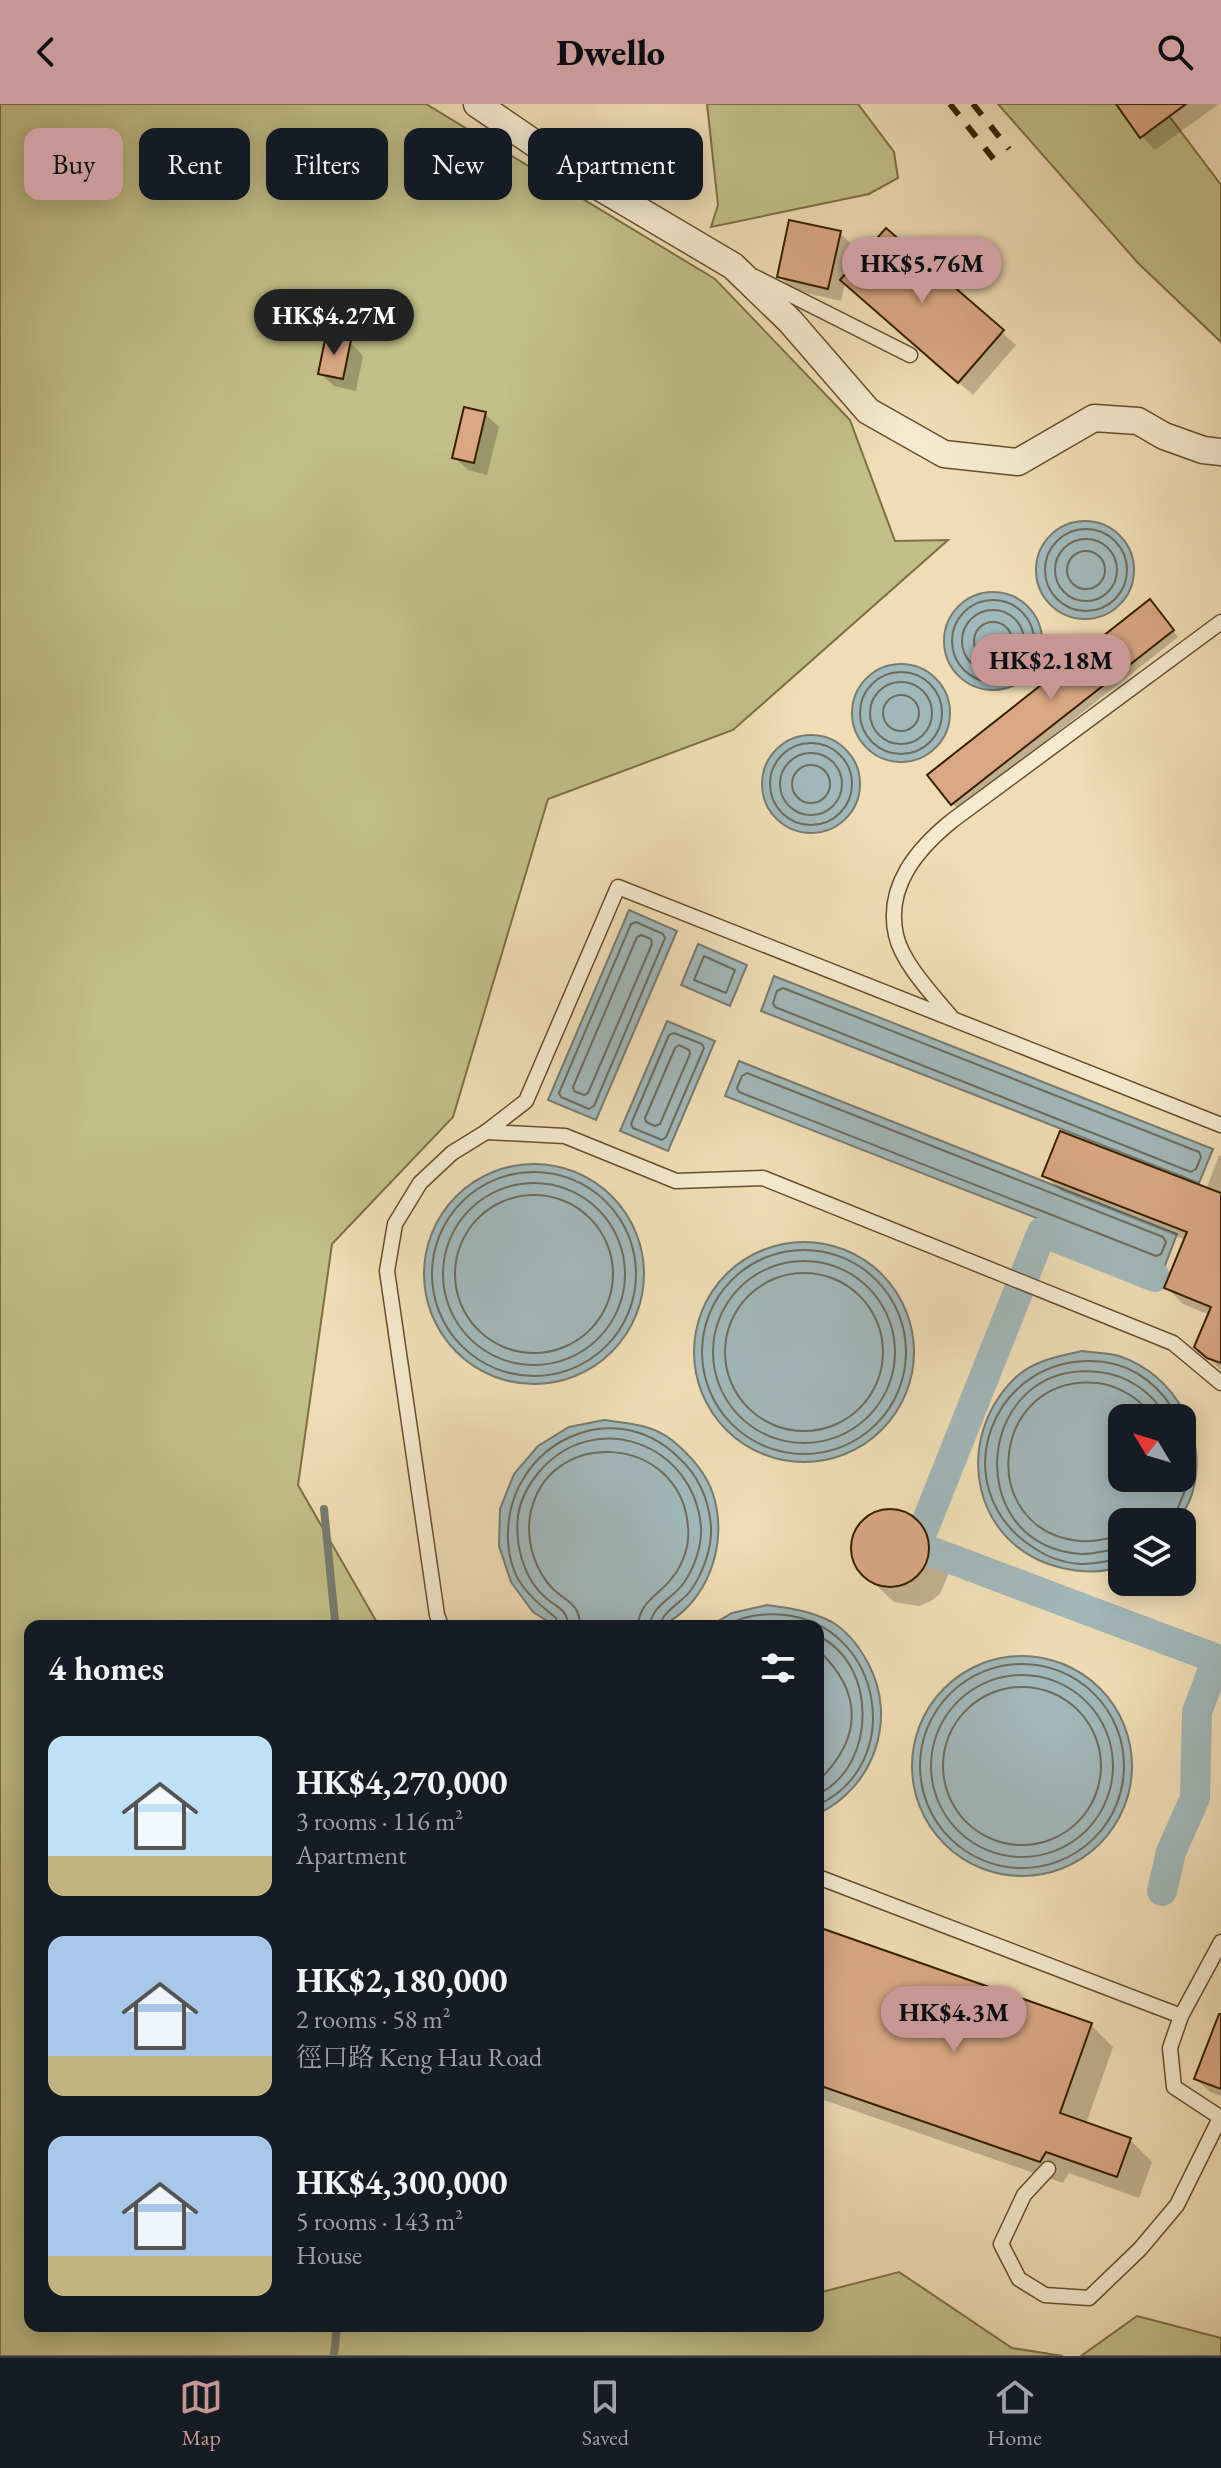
<!DOCTYPE html>
<html lang="en">
<head>
<meta charset="utf-8">
<style>
	body { margin:0; font-family:"EB Garamond","Noto Serif TC",serif; background:#242831; color:#f1f3f6; height:100vh; display:flex; flex-direction:column; font-size:30px; white-space:nowrap }
	* { box-sizing:border-box; margin:0 }
	p { font-size:26px; color:#9ea1a6 }
	.icon { flex:none; width:44px; height:44px; fill:none; stroke:currentColor; stroke-width:2; stroke-linecap:round; stroke-linejoin:round }
	.map { position:relative; flex:1; overflow:hidden }
	.panel { position:absolute; left:24px; top:1516px; width:800px; height:712px; display:flex; flex-direction:column; background:#171b24; border-radius:16px; box-shadow:0 4px 20px #0003 }
	.panel>* { flex:none }
	.top-card { position:absolute; left:24px; top:24px; width:800px; height:72px; display:flex; gap:16px }
	.needle { width:52px; rotate:308deg }
	.tools { position:absolute; left:1108px; top:1300px; display:grid; gap:16px }
	.tools a { display:grid; place-items:center; width:88px; height:88px; border-radius:16px; background:#171b24; box-shadow:0 4px 20px #0003; font-size:40px }
	.price { position:absolute; translate:-50% -68px; padding:0 18px; border-radius:28px; background:#c59692; color:#111; font-size:26px; line-height:52px; filter:drop-shadow(0 2px 4px #0008) }
	.price::after { content:''; position:absolute; left:50%; top:48px; width:24px; height:18px; margin-left:-12px; background:inherit; clip-path:polygon(0 0,100% 0,50% 100%) }
	.price.active { background:#222; color:#fff }
	ul { padding:0; list-style:none }
	li { display:flex; align-items:center; gap:24px; height:200px; padding:0 24px }
	li span { display:grid; place-items:center; flex:none; width:224px; height:160px; border-radius:16px; color:#555 }
	li>.icon { margin-inline-start:auto }
	span .icon { width:96px; height:96px; fill:#fffc; stroke-width:1 }
	li b { font-size:34px }
	h2 { display:flex; justify-content:space-between; align-items:center; height:96px; padding:0 24px; font-size:34px }
	.chip { padding:0 28px; border-radius:16px; background:#171b24; box-shadow:0 4px 20px #0003; font-size:28px; line-height:72px }
	.chip.active { background:#c59692; color:#111 }
	header { display:flex; justify-content:space-between; align-items:center; height:104px; padding:0 24px; background:#c59692; color:#111; font-size:36px; font-weight:800 }
	.tab-bar { display:flex; justify-content:space-around; align-items:center; height:112px; border-top:2px solid #363941; background:#171b24; font-size:22px; color:#9ea1a6 }
	.tab-bar a { display:grid; justify-items:center; gap:4px }
	.tab-bar .active { color:#c59692 }
	.map>svg:first-child { display:block }
	.green { fill:#c2bf88; stroke:#7c7044; stroke-width:2 }
	.water { fill:#a1b8ba; stroke:#777b70; stroke-width:2; fill-rule:evenodd }
	.shadow { fill:#0003 }
	.lines { fill:none; stroke-linecap:round; stroke-linejoin:round }
	.shore { stroke:#6c6c5d; stroke-width:2 }
	.stream { stroke:#777b70; stroke-width:8 }
	.canal { stroke:#a1b8ba; stroke-width:30 }
	.building { fill:#d9a784; stroke:#372000; stroke-width:2 }
	.lane-casing { stroke:#654f2d; stroke-width:17 }
	.street-casing { stroke:#654f2d; stroke-width:29 }
	.lane { stroke:#f5e9cf; stroke-width:14 }
	.street { stroke:#f5e9cf; stroke-width:26 }
	.rail { stroke:#372000; stroke-width:6; stroke-dasharray:14 14; stroke-linecap:butt }
</style>
</head>
<body>
<header><svg class="icon" aria-label="back" viewBox="0 0 24 24"><path d="M15 5l-7 7 7 7"/></svg>Dwello<svg class="icon" aria-label="search" viewBox="0 0 24 24"><circle cx="10" cy="10" r="6"/><path d="M15 15l6 6"/></svg></header>
<div class="map">
<svg width="1221" height="2252" viewBox="0 0 1221 2252">
	<rect width="100%" height="100%" fill="#f0ddb5"/>
	<filter id="stains"><feTurbulence type="fractalNoise" baseFrequency=".0025" numOctaves="4"/><feColorMatrix values="0 0 0 0 .2 0 0 0 0 .09 0 0 0 0 .02 0 0 0 .5 -.17"/></filter>
	<radialGradient id="worn" r=".72"><stop offset=".6" stop-color="#630" stop-opacity="0"/><stop offset="1" stop-color="#630" stop-opacity=".3"/></radialGradient>
	<!-- green -->
	<g class="green">
		<polygon points="0,0 426,0 715,175 850,316 895,437 948,436 733,626 548,695 453,1013 332,1140 298,1381 379,1522 30,1522 30,2222 818,2222 818,2189 899,2168 1012,2244 1063,2252 0,2252"/>
		<polygon points="707,0 858,0 894,48 898,74 869,90 711,123 718,101"/>
		<polygon points="998,0 1116,0 1140,33 1169,12 1221,81 1221,238 1138,159"/>
		<polygon points="1137,2212 1221,2234 1221,2252 1081,2252"/>
	</g>
	<!-- water -->
	<g class="water">
		<circle cx="1085" cy="466" r="49"/>
		<circle cx="993" cy="537" r="49"/>
		<circle cx="901" cy="609" r="49"/>
		<circle cx="811" cy="680" r="49"/>
		<polygon points="629,806 677,827 596,1016 548,996"/>
		<polygon points="698,840 747,861 730,902 681,881"/>
		<polygon points="774,872 1213,1045 1199,1079 761,907"/>
		<polygon points="667,917 715,937 668,1047 620,1027"/>
		<polygon points="739,957 1177,1130 1164,1164 725,992"/>
		<circle cx="534" cy="1170" r="110"/>
		<circle cx="804" cy="1248" r="110"/>
		<path d="M1082,1247C1093,1249 1107,1248 1119,1252C1176,1271 1209,1332 1192,1390C1189,1400 1183,1409 1178,1418H1122V1461C1104,1470 1080,1468 1062,1464C972,1443 952,1337 1014,1275C1032,1257 1058,1252 1082,1247ZM1122,1314H1182V1374H1122Z"/>
		<path d="M604,1316C628,1319 654,1321 673,1337C690,1351 706,1369 713,1390C729,1439 708,1500 661,1522H555L533,1508L511,1478L499,1442L500,1405L514,1370L538,1342L569,1323Z"/>
		<path d="M767,1501C790,1504 811,1507 832,1518C847,1527 860,1544 868,1559C898,1615 874,1683 818,1710V1522H710L732,1509Z"/>
		<circle cx="1022" cy="1662" r="110"/>
	</g>
	<!-- shadow -->
	<g class="shadow">
		<polygon points="1118,0 1219,0 1155,46 1142,32"/>
		<polygon points="887,126 1016,241 973,291 845,179 841,197 793,186 779,172 840,129 853,142 847,172"/>
		<polygon points="350,238 363,252 356,287 334,282 320,269"/>
		<polygon points="485,310 499,323 487,371 468,366 454,353"/>
		<polygon points="1156,504 1178,533 959,706 953,700 930,671"/>
		<polygon points="1219,1051 1221,1052 1221,1266 1196,1243 1210,1211 1183,1200 1167,1184 1186,1136 1061,1087 1044,1071 1206,1086"/>
		<polygon points="882,1407 905,1409 944,1446 949,1469 940,1490 931,1497 919,1502 894,1498 862,1468 856,1458 853,1445 861,1421 870,1413"/>
		<polygon points="818,1826 1091,1921 1113,1943 1086,2020 1130,2036 1152,2058 1139,2094 1069,2069 1063,2079 818,1994"/>
		<polygon points="1221,1910 1221,1992 1210,1988 1196,1975"/>
	</g>
	<g class="lines">
		<!-- shore -->
		<g class="shore">
			<circle cx="1086" cy="466" r="41"/>
			<circle cx="1086" cy="466" r="31"/>
			<circle cx="1086" cy="466" r="19"/>
			<circle cx="993" cy="537" r="41"/>
			<circle cx="993" cy="537" r="31"/>
			<circle cx="993" cy="537" r="19"/>
			<circle cx="901" cy="609" r="41"/>
			<circle cx="901" cy="609" r="31"/>
			<circle cx="901" cy="609" r="18"/>
			<circle cx="811" cy="680" r="41"/>
			<circle cx="811" cy="680" r="31"/>
			<circle cx="811" cy="680" r="19"/>
			<polygon points="636,818 663,830 665,834 594,1002 589,1005 561,993 559,989 631,820"/>
			<polygon points="641,831 651,835 652,840 588,989 584,991 574,987 573,983 637,833"/>
			<polygon points="704,852 735,866 726,889 694,876"/>
			<polygon points="783,884 1199,1048 1201,1053 1196,1065 1191,1068 775,903 773,899 777,887"/>
			<polygon points="674,929 702,940 704,944 666,1033 662,1036 633,1024 631,1020 669,931"/>
			<polygon points="679,941 689,946 690,950 660,1020 655,1022 646,1018 645,1014 675,944"/>
			<polygon points="747,969 1163,1133 1166,1138 1161,1150 1156,1152 739,988 737,984 742,972"/>
			<circle cx="534" cy="1170" r="102"/>
			<circle cx="534" cy="1170" r="91"/>
			<circle cx="534" cy="1170" r="79"/>
			<circle cx="804" cy="1248" r="102"/>
			<circle cx="804" cy="1248" r="91"/>
			<circle cx="804" cy="1248" r="79"/>
			<polyline points="1172,1418 1184,1389 1189,1357 1182,1321"/>
			<path d="M1122,1433C1108,1433 1093,1439 1079,1437C973,1425 992,1268 1098,1279C1119,1282 1142,1295 1153,1314"/>
			<path d="M1122,1445C1108,1445 1094,1451 1080,1450C958,1440 976,1254 1099,1268C1128,1271 1153,1289 1167,1314"/>
			<path d="M1122,1455C1109,1456 1094,1461 1080,1460C1064,1459 1047,1453 1034,1444C940,1384 992,1245 1104,1258C1137,1262 1163,1285 1178,1314"/>
			<path d="M558,1522L556,1514C542,1502 528,1492 518,1475C511,1462 507,1443 508,1428C510,1340 612,1289 678,1353C698,1371 709,1396 711,1423C712,1444 703,1469 691,1486C683,1498 662,1507 660,1522"/>
			<path d="M568,1522C568,1506 558,1504 547,1495C523,1475 515,1441 518,1412C520,1396 529,1380 539,1368C594,1303 694,1339 701,1423C702,1442 694,1465 683,1480C672,1495 651,1502 650,1522"/>
			<path d="M580,1522C580,1500 567,1498 553,1485C535,1467 526,1437 530,1412C546,1321 681,1329 688,1423C690,1440 683,1461 672,1474C659,1491 639,1498 638,1522"/>
			<path d="M726,1522C744,1511 764,1509 785,1511C882,1522 907,1659 818,1701"/>
			<path d="M818,1532C878,1560 877,1662 818,1690"/>
			<path d="M818,1546C863,1588 863,1634 818,1677"/>
			<circle cx="1022" cy="1662" r="102"/>
			<circle cx="1022" cy="1662" r="91"/>
			<circle cx="1022" cy="1662" r="79"/>
		</g>
		<!-- stream -->
		<g class="stream">
			<polyline points="324,1405 335,1517 340,1522"/>
			<polyline points="334,2252 337,2222"/>
		</g>
		<!-- canal -->
		<g class="canal">
			<polyline points="924,1424 1042,1128 1155,1173"/>
			<polyline points="930,1447 1217,1555 1197,1608 1195,1694 1171,1748 1162,1787"/>
		</g>
	</g>
	<!-- building -->
	<g class="building">
		<polygon points="1116,0 1186,0 1140,34"/>
		<polygon points="789,116 841,127 828,185 777,173"/>
		<polygon points="886,124 1004,226 958,279 840,176"/>
		<polygon points="326,231 351,236 343,275 318,270"/>
		<polygon points="464,303 486,308 474,359 452,354"/>
		<polygon points="1150,495 1174,526 951,701 927,671"/>
		<polygon points="1060,1027 1221,1089 1221,1259 1207,1254 1194,1243 1211,1203 1164,1184 1187,1128 1042,1072"/>
		<circle cx="890" cy="1444" r="39"/>
		<polygon points="818,1823 1092,1919 1060,2009 1131,2034 1117,2073 1046,2048 1040,2058 818,1981"/>
		<polygon points="1219,1910 1221,1910 1221,1985 1194,1975"/>
	</g>
	<g class="lines">
		<defs>
			<g id="lane">
				<polyline points="755,173 910,251"/>
				<path d="M951,913C933,891 902,859 896,831C885,782 918,744 953,716L1221,518"/>
				<polyline points="1221,1021 618,783 526,997 486,1028 565,1032 676,1077 763,1074 1173,1239 1221,1279"/>
				<polyline points="441,1522 437,1511 387,1167 395,1120 420,1079 452,1049 486,1028"/>
				<polyline points="818,1773 1181,1912"/>
				<polyline points="1221,1838 1181,1912 1170,1944 1174,1983 1221,2014"/>
				<polyline points="1048,2065 1024,2091 1001,2140 1019,2175 1045,2191 1089,2194 1140,2145 1177,2101 1220,2014"/>
			</g>
			<polyline id="street" points="477,0 591,78 733,162 790,217 868,307 944,350 1018,358 1094,314 1138,317 1164,332 1203,346 1221,348"/>
		</defs>
		<!-- lane casing -->
		<use href="#lane" class="lane-casing"/>
		<!-- street casing -->
		<use href="#street" class="street-casing"/>
		<!-- lane -->
		<use href="#lane" class="lane"/>
		<!-- street -->
		<use href="#street" class="street"/>
		<!-- rail -->
		<g class="rail">
			<polyline points="950,0 996,58"/>
			<polyline points="973,0 1009,45"/>
		</g>
	</g>
	<rect width="100%" height="100%" filter="url(#stains)"/>
	<rect width="100%" height="100%" fill="url(#worn)"/>
</svg>
<div class="tools">
<a><svg class="needle" viewBox="-14 -14 28 28"><path d="M0-13l5 13h-10z" fill="#e53935"/><path d="M0 13l5-13h-10z" fill="#9ea1a6"/></svg></a>
<a><svg class="icon" aria-label="layers" viewBox="0 0 24 24"><path d="M12 4l9 5-9 5-9-5zM3 14l9 5 9-5"/></svg></a>
</div>
<b class="price" style="left:922px;top:201px">HK$5.76M</b>
<b class="price active" style="left:334px;top:253px">HK$4.27M</b>
<b class="price" style="left:1051px;top:598px">HK$2.18M</b>
<b class="price" style="left:954px;top:1950px">HK$4.3M</b>
<div class="top-card">
<a class="chip active">Buy</a>
<a class="chip">Rent</a>
<a class="chip">Filters</a>
<a class="chip">New</a>
<a class="chip">Apartment</a>
</div>
<section class="panel">
<h2>4 homes<svg class="icon" aria-label="filters" viewBox="0 0 24 24"><path d="M4 7h16M4 17h16"/><circle cx="9" cy="7" r="2"/><circle cx="15" cy="17" r="2"/></svg></h2>
<ul>
<li><span style="background:linear-gradient(#bfe0f5 75%,#c2b280 0)"><svg class="icon" aria-label="home" viewBox="0 0 24 24"><path d="M3 11l9-7 9 7M6 9v11h12V9"/></svg></span><div><b>HK$4,270,000</b><p>3 rooms · 116 m²</p><p>Apartment</p></div></li>
<li><span style="background:linear-gradient(#a9c7e8 75%,#c2b280 0)"><svg class="icon" aria-label="home" viewBox="0 0 24 24"><path d="M3 11l9-7 9 7M6 9v11h12V9"/></svg></span><div><b>HK$2,180,000</b><p>2 rooms · 58 m²</p><p>徑口路 Keng Hau Road</p></div></li>
<li><span style="background:linear-gradient(#a9c7e8 75%,#c2b280 0)"><svg class="icon" aria-label="home" viewBox="0 0 24 24"><path d="M3 11l9-7 9 7M6 9v11h12V9"/></svg></span><div><b>HK$4,300,000</b><p>5 rooms · 143 m²</p><p>House</p></div></li>
</ul>
</section>
</div>
<nav class="tab-bar">
<a class="active"><svg class="icon" aria-label="map" viewBox="0 0 24 24"><path d="M3 6l6-2 6 2 6-2v14l-6 2-6-2-6 2zM9 4v14M15 6v14"/></svg>Map</a>
<a><svg class="icon" aria-label="saved" viewBox="0 0 24 24"><path d="M7 4h10v16l-5-4-5 4z"/></svg>Saved</a>
<a><svg class="icon" aria-label="home" viewBox="0 0 24 24"><path d="M3 11l9-7 9 7M6 9v11h12V9"/></svg>Home</a>
</nav>
</body>
</html>
